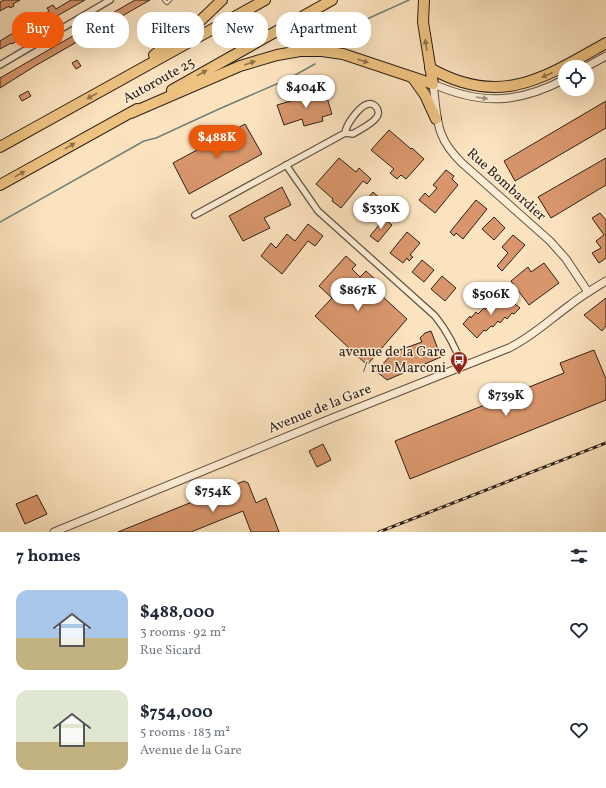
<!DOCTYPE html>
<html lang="en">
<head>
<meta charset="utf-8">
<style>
	body { margin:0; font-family:Vollkorn,serif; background:#f6f6f7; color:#1f2937; height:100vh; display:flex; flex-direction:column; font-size:15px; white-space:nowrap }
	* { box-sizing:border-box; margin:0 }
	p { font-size:13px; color:#747a83 }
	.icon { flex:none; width:22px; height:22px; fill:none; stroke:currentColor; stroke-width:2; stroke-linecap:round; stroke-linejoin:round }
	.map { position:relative; height:532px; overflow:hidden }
	.details { display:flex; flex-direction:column; background:#fff; flex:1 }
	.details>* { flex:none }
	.hud { position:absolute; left:12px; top:12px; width:400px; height:36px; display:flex; gap:8px }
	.buttons { position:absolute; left:558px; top:60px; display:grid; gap:8px }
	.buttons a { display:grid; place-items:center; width:36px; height:36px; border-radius:50%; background:#fff; box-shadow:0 4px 16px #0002; font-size:20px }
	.price { position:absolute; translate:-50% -34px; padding:0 9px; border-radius:14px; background:#fff; color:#222; font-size:13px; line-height:26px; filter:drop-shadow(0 1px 2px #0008) }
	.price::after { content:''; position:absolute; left:50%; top:24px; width:12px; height:9px; margin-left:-6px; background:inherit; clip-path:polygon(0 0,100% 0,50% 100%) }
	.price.selected { background:#ea580c; color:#fff }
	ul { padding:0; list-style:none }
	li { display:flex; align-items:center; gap:12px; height:100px; padding:0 16px }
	li span { display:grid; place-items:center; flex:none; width:112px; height:80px; border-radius:12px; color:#555 }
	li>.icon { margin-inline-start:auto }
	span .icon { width:48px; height:48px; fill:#fffc; stroke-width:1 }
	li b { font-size:17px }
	h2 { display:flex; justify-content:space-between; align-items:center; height:48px; padding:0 16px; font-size:17px }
	.pill { padding:0 14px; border-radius:16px; background:#fff; box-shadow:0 4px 16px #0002; font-size:14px; line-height:36px }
	.pill.selected { background:#ea580c; color:#fff }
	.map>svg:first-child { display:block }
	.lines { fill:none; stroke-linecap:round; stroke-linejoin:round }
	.stream { stroke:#728074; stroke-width:1.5 }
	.building { fill:#d9966c; stroke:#2f2218 }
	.service-casing { stroke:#625242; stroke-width:4.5 }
	.minor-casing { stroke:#625242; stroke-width:8 }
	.tertiary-casing { stroke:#625242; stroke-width:9 }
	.motorway-casing { stroke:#2f2218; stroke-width:12 }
	.service { stroke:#fdedd5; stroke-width:2.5 }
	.minor { stroke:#fdedd5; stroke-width:5.5 }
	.tertiary { stroke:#fdedd5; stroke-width:7 }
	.motorway { stroke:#eec280; stroke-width:10 }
	.rail-casing { stroke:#2f2218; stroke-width:3 }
	.rail { stroke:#fdedd5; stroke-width:1.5; stroke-dasharray:4.5; stroke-linecap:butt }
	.oneway { fill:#8e724c }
	.oneway2 { fill:#a09280 }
	.labels { text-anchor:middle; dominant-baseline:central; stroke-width:3; stroke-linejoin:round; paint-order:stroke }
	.street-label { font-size:14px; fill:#2f2218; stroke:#fdedd5 }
	.poi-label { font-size:14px; fill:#2f2218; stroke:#fdedd5; text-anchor:end }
</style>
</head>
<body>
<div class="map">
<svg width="606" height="532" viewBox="0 0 606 532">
	<rect width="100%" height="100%" fill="#fce3bf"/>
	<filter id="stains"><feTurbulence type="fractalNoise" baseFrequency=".005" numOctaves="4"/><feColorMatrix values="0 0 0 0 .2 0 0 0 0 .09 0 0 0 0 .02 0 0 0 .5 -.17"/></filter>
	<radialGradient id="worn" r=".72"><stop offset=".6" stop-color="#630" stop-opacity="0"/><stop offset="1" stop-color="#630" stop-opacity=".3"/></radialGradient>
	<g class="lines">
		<!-- stream -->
		<g class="stream">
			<polyline points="343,34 367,19 409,0"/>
			<polyline points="0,222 144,141 156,138 219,109 288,79 315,64"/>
		</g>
	</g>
	<!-- building -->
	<g class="building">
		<polygon points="4,0 20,0 13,4 14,6 10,8 9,6 0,11 0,2"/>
		<polygon points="71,0 85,0 50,20 12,44 11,43 0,49 0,41 46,13 49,11 47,8 53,5 56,9"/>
		<polygon points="135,0 150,0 35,66 0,88 0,78"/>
		<polygon points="77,60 81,66 76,69 72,63"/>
		<polygon points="28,91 31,96 22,101 19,96"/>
		<polygon points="325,91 332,114 322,117 323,121 304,126 302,119 284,125 277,105"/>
		<polygon points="606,101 606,128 515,181 504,161"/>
		<polygon points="245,124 262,154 189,194 173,163"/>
		<polygon points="389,130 411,149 412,148 424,159 406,179 401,175 397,179 390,173 394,169 371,150"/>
		<polygon points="339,158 356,172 359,168 371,179 367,184 363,181 341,208 332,201 333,199 316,184"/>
		<polygon points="606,158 606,185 551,218 538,197"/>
		<polygon points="446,170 454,176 452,179 458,185 435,213 419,200 425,193 429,197 437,188 433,185"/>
		<polygon points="282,187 291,205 264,218 270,228 243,241 229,216"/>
		<polygon points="373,192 381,199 371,211 363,204"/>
		<polygon points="476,200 487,209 463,239 456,233 454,236 450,232"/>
		<polygon points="600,213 606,220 606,258 599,263 592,253 601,248 596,241 604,235 592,218"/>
		<polygon points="494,217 505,228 494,240 482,229"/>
		<polygon points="384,219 392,225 378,242 370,236"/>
		<polygon points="308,224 323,236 315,246 308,241 282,274 261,256 271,243 276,248 287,234 295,241"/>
		<polygon points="407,232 420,243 410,255 413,257 409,261 407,258 403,263 390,253"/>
		<polygon points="513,235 525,245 502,271 497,266 508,253 502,247"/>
		<polygon points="346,256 356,265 352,269 360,277 366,271 376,280 371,286 407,319 367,365 315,316 332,298 319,286"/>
		<polygon points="422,260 434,270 424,282 412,272"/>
		<polygon points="544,263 559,283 529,305 511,281 528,267 531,272"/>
		<polygon points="442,276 456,288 445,301 431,289"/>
		<polygon points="504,295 520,308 514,314 512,313 507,319 505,317 500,323 498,321 493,327 491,326 486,331 484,330 477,338 463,324 470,316 471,318 476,312 478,314 484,308 486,309 490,304 492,305 498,299 499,301"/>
		<polygon points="606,298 606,326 602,331 584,315"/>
		<polygon points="431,331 441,357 387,380 376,371 394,352 422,342 420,338 425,333"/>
		<polygon points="594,350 606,379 606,400 410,479 395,441 564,373 560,363"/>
		<polygon points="323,444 331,460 317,467 309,451"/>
		<polygon points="244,481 248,483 256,503 266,498 279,532 251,532 243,511 191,532 118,532"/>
		<polygon points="37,495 47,514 25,524 16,504"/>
	</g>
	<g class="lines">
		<defs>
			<polyline id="service" points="164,0 167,3 170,0"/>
			<g id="minor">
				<polyline points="0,65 110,0"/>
				<path d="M286,165L318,211L435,316C447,331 456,348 462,366"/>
				<path d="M195,215L345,133L353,134C359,130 372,124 376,118C382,112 375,102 368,104C359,106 346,125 345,133"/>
			</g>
			<g id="tertiary">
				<polyline points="586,67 606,56"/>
				<path d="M433,84C438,119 434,136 462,163L550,241L566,259L588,292"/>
				<path d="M433,84C481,105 518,104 565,79"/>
				<path d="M54,532L330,419L509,348C533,336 548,321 570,305C581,296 593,289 606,281"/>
			</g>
			<g id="motorway">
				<polyline points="154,55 198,23 222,0"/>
				<path d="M430,68C500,108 544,78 606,43"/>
				<polyline points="413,78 425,95 436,119"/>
				<polyline points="172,90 332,0"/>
				<polyline points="131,113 240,66 277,55 300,51 322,51 343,54 433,84 423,22 424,0"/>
				<polyline points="0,147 265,0"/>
				<polyline points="0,185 137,109"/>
			</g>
		</defs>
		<!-- service casing -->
		<use href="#service" class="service-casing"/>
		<!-- minor casing -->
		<use href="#minor" class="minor-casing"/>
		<!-- tertiary casing -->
		<use href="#tertiary" class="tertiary-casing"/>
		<!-- motorway casing -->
		<use href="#motorway" class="motorway-casing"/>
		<!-- service -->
		<use href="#service" class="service"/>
		<!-- minor -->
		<use href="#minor" class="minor"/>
		<!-- tertiary -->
		<use href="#tertiary" class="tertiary"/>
		<!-- motorway -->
		<use href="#motorway" class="motorway"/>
		<defs>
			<polyline id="rail" points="379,532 606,443"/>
		</defs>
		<!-- rail casing -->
		<use href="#rail" class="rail-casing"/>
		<!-- rail -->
		<use href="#rail" class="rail"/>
	</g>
	<!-- one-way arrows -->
	<defs><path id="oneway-solid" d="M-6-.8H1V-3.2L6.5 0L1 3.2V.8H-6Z"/></defs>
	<g class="oneway">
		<use href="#oneway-solid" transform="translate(426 45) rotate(-99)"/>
		<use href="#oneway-solid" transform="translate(363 61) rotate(18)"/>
		<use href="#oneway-solid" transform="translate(250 63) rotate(-19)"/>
		<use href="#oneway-solid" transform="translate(202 73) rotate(-29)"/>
		<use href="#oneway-solid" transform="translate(547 75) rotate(156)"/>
		<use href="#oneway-solid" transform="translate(92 96) rotate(151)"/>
		<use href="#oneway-solid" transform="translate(70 146) rotate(-29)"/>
		<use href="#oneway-solid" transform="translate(20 174) rotate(-29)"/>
	</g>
	<use class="oneway2" href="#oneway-solid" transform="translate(482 98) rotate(8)"/>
	<!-- icons -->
	<defs>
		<symbol id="bus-pin" viewBox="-11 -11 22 30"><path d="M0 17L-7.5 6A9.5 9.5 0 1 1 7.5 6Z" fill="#8f2418" stroke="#fdedd5"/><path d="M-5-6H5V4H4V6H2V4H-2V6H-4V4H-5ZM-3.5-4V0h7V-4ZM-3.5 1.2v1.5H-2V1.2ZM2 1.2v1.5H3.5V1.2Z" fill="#fff"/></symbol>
	</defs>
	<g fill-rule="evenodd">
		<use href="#bus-pin" x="449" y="350" width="20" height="27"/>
	</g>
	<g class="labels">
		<!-- street labels -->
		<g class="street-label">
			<text transform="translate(159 81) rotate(-29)">Autoroute 25</text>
			<text transform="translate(506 185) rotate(42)">Rue Bombardier</text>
			<text transform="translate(320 409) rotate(-22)">Avenue de la Gare</text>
		</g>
		<!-- poi labels -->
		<g class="poi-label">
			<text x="446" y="352">avenue de la Gare<tspan x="446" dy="16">/ rue Marconi</tspan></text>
		</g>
	</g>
	<rect width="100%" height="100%" filter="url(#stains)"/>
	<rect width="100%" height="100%" fill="url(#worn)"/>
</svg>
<div class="buttons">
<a><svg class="icon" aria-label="locate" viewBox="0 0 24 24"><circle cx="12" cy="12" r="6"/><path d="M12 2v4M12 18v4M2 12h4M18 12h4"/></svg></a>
</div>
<b class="price" style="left:306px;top:109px">$404K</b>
<b class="price selected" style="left:217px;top:159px">$488K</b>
<b class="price" style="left:381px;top:230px">$330K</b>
<b class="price" style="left:358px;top:312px">$867K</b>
<b class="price" style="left:491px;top:316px">$506K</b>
<b class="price" style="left:506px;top:417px">$739K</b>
<b class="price" style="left:213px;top:513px">$754K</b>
<div class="hud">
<a class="pill selected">Buy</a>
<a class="pill">Rent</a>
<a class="pill">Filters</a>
<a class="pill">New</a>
<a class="pill">Apartment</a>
</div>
</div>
<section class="details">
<h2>7 homes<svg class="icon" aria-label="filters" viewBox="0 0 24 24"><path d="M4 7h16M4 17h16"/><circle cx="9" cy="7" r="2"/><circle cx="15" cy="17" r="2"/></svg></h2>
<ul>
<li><span style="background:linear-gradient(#a9c7e8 60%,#c2b280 0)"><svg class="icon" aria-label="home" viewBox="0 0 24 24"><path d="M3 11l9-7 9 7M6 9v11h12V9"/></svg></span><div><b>$488,000</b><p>3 rooms · 92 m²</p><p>Rue Sicard</p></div><svg class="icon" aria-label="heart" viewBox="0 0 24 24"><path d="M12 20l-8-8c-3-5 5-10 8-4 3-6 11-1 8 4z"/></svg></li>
<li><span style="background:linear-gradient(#dfe7d0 65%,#c2b280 0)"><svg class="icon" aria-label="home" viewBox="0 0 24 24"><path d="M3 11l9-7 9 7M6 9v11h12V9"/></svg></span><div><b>$754,000</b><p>5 rooms · 183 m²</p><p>Avenue de la Gare</p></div><svg class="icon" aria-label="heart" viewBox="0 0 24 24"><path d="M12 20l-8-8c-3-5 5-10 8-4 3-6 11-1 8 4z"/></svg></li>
</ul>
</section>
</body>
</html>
